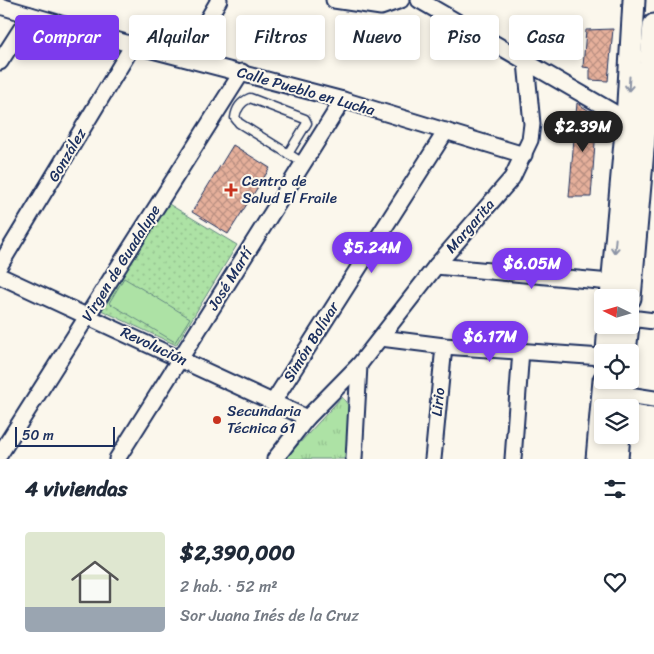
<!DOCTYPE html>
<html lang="es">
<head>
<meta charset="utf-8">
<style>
	body { margin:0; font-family:Sriracha,sans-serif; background:#f2f2f3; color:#1f2937; height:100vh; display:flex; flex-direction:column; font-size:19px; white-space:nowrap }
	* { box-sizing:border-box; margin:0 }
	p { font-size:16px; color:#747a83 }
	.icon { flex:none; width:28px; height:28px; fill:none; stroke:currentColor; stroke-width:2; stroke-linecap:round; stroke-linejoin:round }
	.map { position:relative; height:459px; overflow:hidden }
	.sheet { display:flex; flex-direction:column; background:#fff; flex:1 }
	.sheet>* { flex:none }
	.hud { position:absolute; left:15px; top:15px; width:625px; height:45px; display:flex; gap:10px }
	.needle { width:32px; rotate:275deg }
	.tools { position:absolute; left:594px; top:289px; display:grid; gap:10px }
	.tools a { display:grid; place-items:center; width:45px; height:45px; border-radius:5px; background:#fff; box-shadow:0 2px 8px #0003; font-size:25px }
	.scale { position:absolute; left:15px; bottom:12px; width:100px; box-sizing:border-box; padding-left:5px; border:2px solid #1b2f5e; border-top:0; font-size:14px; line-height:18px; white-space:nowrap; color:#1b2f5e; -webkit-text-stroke:4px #fbf7ec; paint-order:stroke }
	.price { position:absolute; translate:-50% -42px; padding:0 11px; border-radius:18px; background:#7c3aed; color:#fff; font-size:16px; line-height:32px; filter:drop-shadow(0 1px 2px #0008) }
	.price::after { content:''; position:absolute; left:50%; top:30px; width:15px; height:11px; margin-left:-8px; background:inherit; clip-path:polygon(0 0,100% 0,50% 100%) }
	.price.active { background:#222; color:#fff }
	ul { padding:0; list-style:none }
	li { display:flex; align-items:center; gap:15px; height:125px; padding:0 25px }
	li span { display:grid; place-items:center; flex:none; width:140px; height:100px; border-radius:5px; color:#555 }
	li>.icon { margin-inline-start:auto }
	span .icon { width:60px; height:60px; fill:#fffc; stroke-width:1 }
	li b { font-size:21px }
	h2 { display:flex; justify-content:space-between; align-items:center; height:60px; padding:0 25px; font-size:21px }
	.chip { padding:0 18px; border-radius:5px; background:#fff; box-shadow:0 2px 8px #0003; font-size:18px; line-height:45px }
	.chip.active { background:#7c3aed; color:#fff }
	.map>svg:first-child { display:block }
	.grass { fill:url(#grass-tufts); stroke:#648882 }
	.park { fill:url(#park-dots); stroke:#648882 }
	.pitch { fill:#ade2a5; stroke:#648882 }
	.building { fill:url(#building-cross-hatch); stroke:#1b2f5e }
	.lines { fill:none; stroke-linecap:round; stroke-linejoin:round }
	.service-casing { stroke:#1b2f5e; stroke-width:11 }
	.minor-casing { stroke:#1b2f5e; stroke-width:19 }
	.secondary-casing { stroke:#1b2f5e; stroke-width:25 }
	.service { stroke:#fbf7ec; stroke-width:8 }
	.minor { stroke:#fbf7ec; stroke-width:15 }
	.secondary { stroke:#fbf7ec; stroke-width:21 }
	.oneway { stroke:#8b93a5 }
	.poi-dot { fill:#c8321e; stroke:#fbf7ec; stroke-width:2 }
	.labels { text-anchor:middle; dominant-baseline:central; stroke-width:4; stroke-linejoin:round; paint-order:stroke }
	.street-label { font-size:15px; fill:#1b2f5e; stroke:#fbf7ec }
	.poi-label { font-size:15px; fill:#1b2f5e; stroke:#fbf7ec; text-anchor:start }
</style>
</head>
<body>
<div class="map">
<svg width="654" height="459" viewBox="0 0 654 459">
	<defs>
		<pattern id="grass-tufts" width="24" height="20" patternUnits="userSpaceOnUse" patternTransform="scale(1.25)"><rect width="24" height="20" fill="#ade2a5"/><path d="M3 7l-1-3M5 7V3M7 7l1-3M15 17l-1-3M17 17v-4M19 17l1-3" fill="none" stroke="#94c290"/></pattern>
		<pattern id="park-dots" width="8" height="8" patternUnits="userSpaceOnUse" patternTransform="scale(1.25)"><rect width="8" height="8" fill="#ade2a5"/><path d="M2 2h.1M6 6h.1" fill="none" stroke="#94c290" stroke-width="1.8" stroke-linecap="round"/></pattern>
		<pattern id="building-cross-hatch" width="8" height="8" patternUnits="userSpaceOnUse" patternTransform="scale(1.25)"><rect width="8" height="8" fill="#e6b09b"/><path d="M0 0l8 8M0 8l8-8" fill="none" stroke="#ba9082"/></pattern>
	</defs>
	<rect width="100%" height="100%" fill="#fbf7ec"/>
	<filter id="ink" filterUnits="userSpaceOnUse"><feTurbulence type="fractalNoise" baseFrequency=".02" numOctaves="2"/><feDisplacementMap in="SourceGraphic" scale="10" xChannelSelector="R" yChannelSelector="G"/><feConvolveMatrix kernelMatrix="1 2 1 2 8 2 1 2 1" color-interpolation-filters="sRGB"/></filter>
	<g filter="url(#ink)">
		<!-- grass -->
		<polygon class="grass" points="342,397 351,409 347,459 285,459"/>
		<!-- park -->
		<polygon class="park" points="167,203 237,245 176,345 101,310"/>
		<!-- pitch -->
		<polygon class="pitch" points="124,278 190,318 175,342 109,303"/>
		<!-- building -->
		<g class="building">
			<polygon points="613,29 608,81 590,80 590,68 583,67 586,30"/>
			<polygon points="577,103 597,116 591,197 569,197"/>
			<polygon points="233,145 270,168 228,234 192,212"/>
		</g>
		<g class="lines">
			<defs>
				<path id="service" d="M288,154L307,123L305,119L250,98C241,102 236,109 235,118L239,123L303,163"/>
				<g id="minor">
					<polyline points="334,0 381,7 401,0"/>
					<polyline points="419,0 627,120"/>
					<polyline points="0,6 133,45 343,100 524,155"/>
					<polyline points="185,58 219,0"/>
					<polyline points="0,62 30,15"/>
					<polyline points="0,265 133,45"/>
					<polyline points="436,266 621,283"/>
					<polyline points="0,276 307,418"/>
					<polyline points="630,318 654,321"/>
					<polyline points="381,338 444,346 602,357"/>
					<polyline points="622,394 654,399"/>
					<polyline points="273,402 446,131"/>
					<polyline points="0,454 242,72"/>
					<polyline points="117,459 343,100"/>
					<polyline points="275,459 307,418 359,365 436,266 512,178 530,140 532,124 526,62"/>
					<polyline points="354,459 359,365"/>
					<polyline points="433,459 444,346"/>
					<polyline points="513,459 521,350"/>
				</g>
				<g id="secondary">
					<polyline points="611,298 627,120 634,0"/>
					<polyline points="630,298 654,25"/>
					<polyline points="607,352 609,325"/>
					<polyline points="625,352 628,325"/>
					<polyline points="621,408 623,380"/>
					<polyline points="597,459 604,380"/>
					<polyline points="617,459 619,435"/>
				</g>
			</defs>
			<!-- service casing -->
			<use href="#service" class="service-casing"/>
			<!-- minor casing -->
			<use href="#minor" class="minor-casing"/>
			<!-- secondary casing -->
			<use href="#secondary" class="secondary-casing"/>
			<!-- service -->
			<use href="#service" class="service"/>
			<!-- minor -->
			<use href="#minor" class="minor"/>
			<!-- secondary -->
			<use href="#secondary" class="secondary"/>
		</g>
		<!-- one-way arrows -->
		<defs><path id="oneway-shaft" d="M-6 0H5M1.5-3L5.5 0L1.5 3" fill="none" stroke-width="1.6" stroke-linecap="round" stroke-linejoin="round" transform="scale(1.25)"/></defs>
		<g class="oneway">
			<use href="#oneway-shaft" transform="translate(629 84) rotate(94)"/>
			<use href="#oneway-shaft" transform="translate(615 246) rotate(95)"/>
		</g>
	</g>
	<!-- markers -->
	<g class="poi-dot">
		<path d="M228.5 182.5h5v5h5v5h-5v5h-5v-5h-5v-5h5z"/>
		<circle cx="217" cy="420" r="5"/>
	</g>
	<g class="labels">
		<!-- street labels -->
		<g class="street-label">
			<text transform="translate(306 91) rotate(16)">Calle Pueblo en Lucha</text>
			<text transform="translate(67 155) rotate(-59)">González</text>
			<text transform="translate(470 226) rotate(-49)">Margarita</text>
			<text transform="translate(121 263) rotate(-58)">Virgen de Guadalupe</text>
			<text transform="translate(230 279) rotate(-58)">José Martí</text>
			<text transform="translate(311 342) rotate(-58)">Simón Bolívar</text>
			<text transform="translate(154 346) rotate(25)">Revolución</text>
			<text transform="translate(438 402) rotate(-84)">Lirio</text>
		</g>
		<!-- poi labels -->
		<g class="poi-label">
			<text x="242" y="181">Centro de<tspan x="242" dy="17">Salud El Fraile</tspan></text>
			<text x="227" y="411">Secundaria<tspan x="227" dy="17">Técnica 61</tspan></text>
		</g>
	</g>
</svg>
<div class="tools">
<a><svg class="needle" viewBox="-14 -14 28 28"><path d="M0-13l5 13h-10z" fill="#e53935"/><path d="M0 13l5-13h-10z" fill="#747a83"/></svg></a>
<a><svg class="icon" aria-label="locate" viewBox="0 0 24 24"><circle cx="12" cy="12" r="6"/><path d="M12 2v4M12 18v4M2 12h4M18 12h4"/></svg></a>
<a><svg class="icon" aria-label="layers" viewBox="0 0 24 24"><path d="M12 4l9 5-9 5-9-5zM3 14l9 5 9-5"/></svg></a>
</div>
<div class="scale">50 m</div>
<b class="price active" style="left:583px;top:153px">$2.39M</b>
<b class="price" style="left:372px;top:274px">$5.24M</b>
<b class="price" style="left:532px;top:290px">$6.05M</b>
<b class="price" style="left:490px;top:363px">$6.17M</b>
<div class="hud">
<a class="chip active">Comprar</a>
<a class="chip">Alquilar</a>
<a class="chip">Filtros</a>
<a class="chip">Nuevo</a>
<a class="chip">Piso</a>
<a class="chip">Casa</a>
</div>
</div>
<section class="sheet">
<h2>4 viviendas<svg class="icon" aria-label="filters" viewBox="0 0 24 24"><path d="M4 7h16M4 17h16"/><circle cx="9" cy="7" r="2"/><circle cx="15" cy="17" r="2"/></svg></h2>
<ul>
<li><span style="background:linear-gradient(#dfe7d0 75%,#9aa5b1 0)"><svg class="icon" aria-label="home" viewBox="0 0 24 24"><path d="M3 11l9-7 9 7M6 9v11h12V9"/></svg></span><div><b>$2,390,000</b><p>2 hab. · 52 m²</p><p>Sor Juana Inés de la Cruz</p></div><svg class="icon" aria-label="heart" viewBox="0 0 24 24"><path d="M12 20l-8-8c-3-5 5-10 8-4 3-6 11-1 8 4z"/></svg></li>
</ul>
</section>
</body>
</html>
